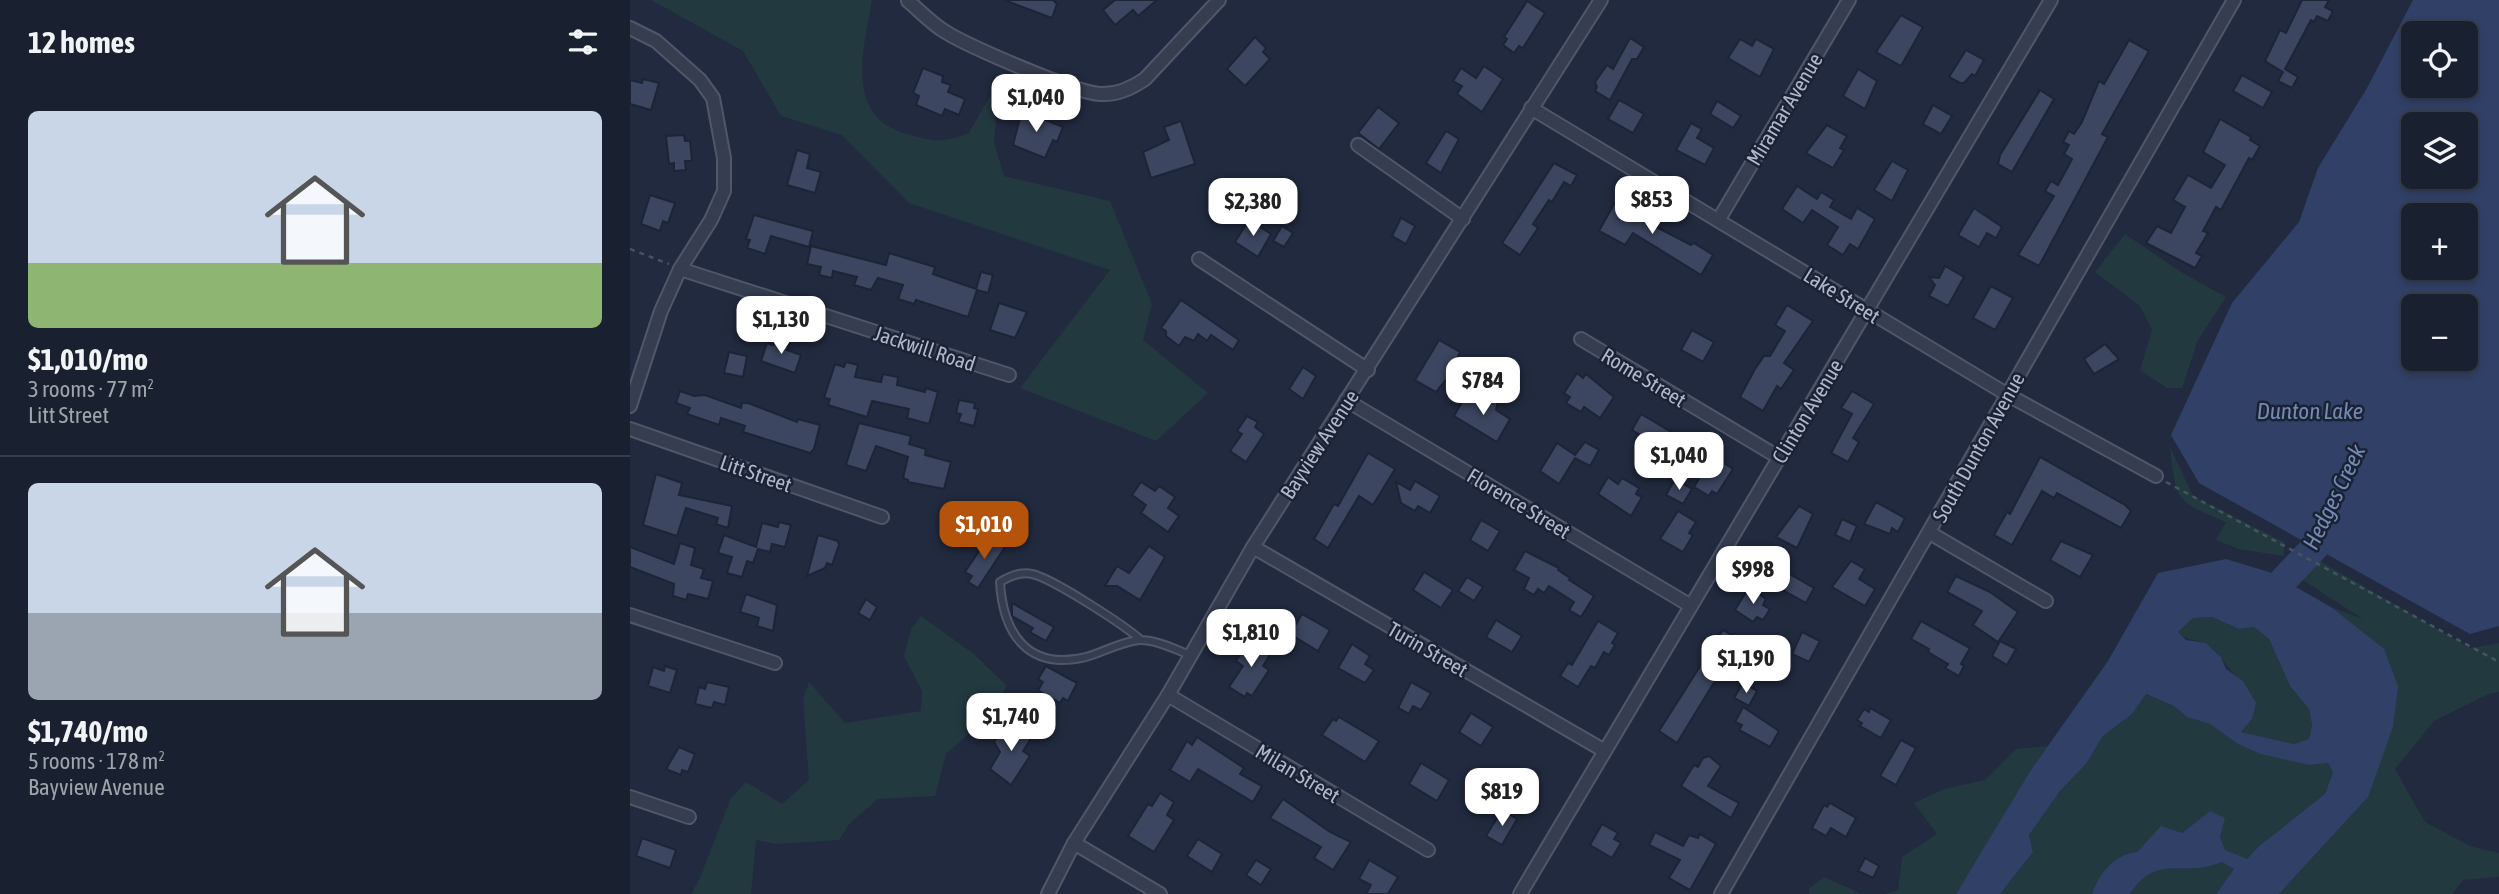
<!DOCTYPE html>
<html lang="en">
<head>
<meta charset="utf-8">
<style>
	body { margin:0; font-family:"Asap Condensed",sans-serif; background:#262d3b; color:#f1f3f6; height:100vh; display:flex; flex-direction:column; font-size:26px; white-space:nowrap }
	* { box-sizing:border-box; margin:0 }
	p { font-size:23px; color:#9fa3aa }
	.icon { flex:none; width:38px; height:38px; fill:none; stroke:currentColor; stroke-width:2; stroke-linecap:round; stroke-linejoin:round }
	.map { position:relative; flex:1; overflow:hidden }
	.side { display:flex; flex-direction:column; background:#19202f; width:630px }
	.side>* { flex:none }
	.tools { position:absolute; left:1771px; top:21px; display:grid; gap:14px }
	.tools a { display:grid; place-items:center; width:77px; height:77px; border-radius:10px; background:#19202f; box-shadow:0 4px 10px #0003,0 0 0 2px #373e4b; font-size:35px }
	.price { position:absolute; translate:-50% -60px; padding:0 16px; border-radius:14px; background:#fff; color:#222; font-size:23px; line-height:46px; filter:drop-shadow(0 2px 4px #0008) }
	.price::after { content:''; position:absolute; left:50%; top:42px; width:21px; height:16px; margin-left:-10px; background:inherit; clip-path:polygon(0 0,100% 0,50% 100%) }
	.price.current { background:#b45309; color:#fff }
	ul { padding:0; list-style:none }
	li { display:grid; align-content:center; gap:14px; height:371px; padding:0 28px }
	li+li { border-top:2px solid #373e4b }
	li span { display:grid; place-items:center; height:217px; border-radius:10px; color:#555 }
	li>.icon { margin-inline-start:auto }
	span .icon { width:126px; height:126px; fill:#fffc; stroke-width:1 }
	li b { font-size:30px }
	h2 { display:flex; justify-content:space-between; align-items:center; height:84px; padding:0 28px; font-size:30px }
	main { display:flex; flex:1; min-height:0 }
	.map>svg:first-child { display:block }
	.green { fill:#233940 }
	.water { fill:#314066; fill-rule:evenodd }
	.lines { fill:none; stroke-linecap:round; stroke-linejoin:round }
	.river { stroke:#314066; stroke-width:28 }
	.building { fill:#3c4660; stroke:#1c2436; stroke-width:2 }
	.lane-casing { stroke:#50576a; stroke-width:10 }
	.street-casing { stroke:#50576a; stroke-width:16 }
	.path { stroke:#41565d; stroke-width:2.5; stroke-dasharray:5 5; stroke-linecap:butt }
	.lane { stroke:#353d4f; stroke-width:6 }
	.street { stroke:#353d4f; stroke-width:12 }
	.labels { text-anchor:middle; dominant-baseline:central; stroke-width:5; stroke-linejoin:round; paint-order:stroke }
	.street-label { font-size:21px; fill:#b1b7ca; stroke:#1a2234 }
	.water-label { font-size:23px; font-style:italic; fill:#7589b5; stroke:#1a2234 }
</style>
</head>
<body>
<main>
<section class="side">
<h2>12 homes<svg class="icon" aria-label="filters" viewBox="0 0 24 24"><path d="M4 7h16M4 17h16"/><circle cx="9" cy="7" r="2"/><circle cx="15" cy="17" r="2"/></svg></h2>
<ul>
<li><span style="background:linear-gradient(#c9d6e8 70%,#8fb573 0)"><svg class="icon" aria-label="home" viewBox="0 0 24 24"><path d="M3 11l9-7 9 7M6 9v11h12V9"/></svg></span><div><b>$1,010/mo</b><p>3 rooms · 77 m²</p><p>Litt Street</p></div></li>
<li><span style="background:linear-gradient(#c9d6e8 60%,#9aa5b1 0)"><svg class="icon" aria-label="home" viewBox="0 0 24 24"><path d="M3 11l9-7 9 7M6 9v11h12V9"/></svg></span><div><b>$1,740/mo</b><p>5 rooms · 178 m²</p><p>Bayview Avenue</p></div></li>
</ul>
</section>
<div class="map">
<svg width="1869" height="894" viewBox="0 0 1869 894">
	<rect width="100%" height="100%" fill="#212a3f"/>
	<!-- green -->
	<g class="green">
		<path d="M21,0H242C234,48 213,117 277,134C305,142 312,143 339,133L369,80L364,143L374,176L480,201L522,304L513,340L578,393L526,441L390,388L480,270L279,203L212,135L151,116L113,51Z"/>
		<polygon points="1495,234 1551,272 1596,297 1568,340 1552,388 1537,388 1510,370 1522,330 1510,306 1465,272"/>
		<path d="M1540,447L1563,496L1654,542V556L1609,549L1586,540L1596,522C1545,501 1546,502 1540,447Z"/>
		<polygon points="1685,558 1840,648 1869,643 1869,692 1859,694 1804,721 1765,769 1795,822 1840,846 1869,853 1869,877 1833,880 1822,894 1649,894 1738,797 1753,649 1701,607 1733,619 1665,575"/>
		<polygon points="291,616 344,654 377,686 358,717 316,754 305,796 248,799 220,823 209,840 147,844 126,840 121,894 61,894 70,878 101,798 116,782 152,804 179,780 173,699 179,682 215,723 291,711 292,691 274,656 281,629"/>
		<path d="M1582,617L1609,629L1624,627L1639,639L1660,686L1679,709L1682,725L1679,739L1664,744L1611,732L1622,719L1613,681C1595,669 1593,655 1578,645C1568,639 1557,641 1547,632L1563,618Z"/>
		<path d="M1515,694L1544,706L1557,717L1580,724L1608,744L1679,765L1698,763L1703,771L1695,794L1629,846L1617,860L1595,850L1580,811L1552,833L1531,827L1507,852C1486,854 1468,875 1462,894H1370L1403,852L1399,835L1430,791L1456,764L1473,736L1502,714Z"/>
		<polygon points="1418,746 1326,894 1254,894 1268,890 1272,857 1307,834 1284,803 1314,789 1355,780 1386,749"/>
		<path d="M1592,862L1604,869L1586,894H1500C1527,852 1553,879 1592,862Z"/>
		<polygon points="1194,877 1232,894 1179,894 1179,889"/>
	</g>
	<!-- water -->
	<g class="water">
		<path d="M1783,0H1869V626L1840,634L1569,483L1541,435L1602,303L1669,222L1688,168L1737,88ZM1783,33H1836V86H1783ZM1783,124H1836V177H1783ZM1783,215H1836V268H1783ZM1783,306H1836V359H1783Z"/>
		<path d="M1596,559L1639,572L1701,607L1754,649L1768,686L1763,727L1738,797L1649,894H1586L1604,869L1592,862C1553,879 1527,852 1500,894H1462C1469,873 1485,854 1507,852L1531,826L1552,833L1580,811L1595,818L1590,837L1595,850L1617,859L1629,846L1695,794L1703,772L1698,763L1679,765L1631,754L1608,744L1580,724L1557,717L1544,706L1516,694L1502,714L1473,736L1456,764L1430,791L1399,835L1403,852L1370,894H1326L1401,770L1478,661L1528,573ZM1582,617L1609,629L1624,627L1639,639L1660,686L1679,709L1682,725L1679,739L1664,744L1611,732L1622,719L1626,703L1613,681L1596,669L1591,657L1576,643L1556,640L1548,632L1563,618Z"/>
	</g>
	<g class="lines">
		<!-- river -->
		<polyline class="river" points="1628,607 1685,547 1699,513"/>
	</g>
	<!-- building -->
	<g class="building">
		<polygon points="374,0 423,0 427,4 422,18"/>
		<polygon points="485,0 527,0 508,16 503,10 485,25 473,10"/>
		<polygon points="1672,0 1699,0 1695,7 1703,11 1698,21 1687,16 1684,22 1681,20 1655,69 1668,77 1662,88 1648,81 1653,72 1635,61 1650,30 1656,33"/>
		<polygon points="897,1 915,13 893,48 889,46 884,53 873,45 877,39 874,37"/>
		<polygon points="1271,15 1293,27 1271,66 1246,52"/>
		<polygon points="625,37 636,48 633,52 640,59 615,86 597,69"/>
		<polygon points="1000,38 1014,47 1007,59 1002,59 980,100 965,91 967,87 965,82 977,65 983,69"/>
		<polygon points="1110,39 1122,46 1126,39 1144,49 1130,77 1098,58"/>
		<polygon points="1499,40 1519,51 1472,134 1478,137 1409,266 1388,255 1424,196 1415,191 1421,181 1428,185 1442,159 1434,154 1439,145 1433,142 1439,131 1444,134 1452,122 1469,81 1474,84"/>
		<polygon points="1336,50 1354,60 1345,76 1342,74 1334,83 1330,83 1319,77"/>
		<polygon points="854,66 873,79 852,112 827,94 832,86 823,81 831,68 846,78"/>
		<polygon points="293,68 313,76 312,82 321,85 318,92 335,99 329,115 315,109 312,116 286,105 289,96 283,93"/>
		<polygon points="1228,69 1247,81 1235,109 1213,96"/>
		<polygon points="1612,75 1642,92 1633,108 1603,91"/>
		<polygon points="13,79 29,83 21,110 0,104 0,80 12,83"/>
		<polygon points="1410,90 1424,99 1382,172 1368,164 1370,155"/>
		<polygon points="989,100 1014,114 1003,133 978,119"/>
		<polygon points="1087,101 1111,116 1103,128 1080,114"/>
		<polygon points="1303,105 1322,116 1311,134 1293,124"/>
		<polygon points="748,107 769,123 749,149 728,133"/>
		<polygon points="392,110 433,127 427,142 423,140 415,158 383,145"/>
		<polygon points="1590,119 1621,137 1620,140 1630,146 1622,160 1619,158 1591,210 1586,207 1573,231 1578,233 1566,253 1572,256 1565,268 1516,243 1527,226 1541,233 1555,207 1543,200 1558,175 1581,188 1595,165 1573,152"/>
		<polygon points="551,121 565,164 521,178 513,152 539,140 534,127"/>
		<polygon points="1061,123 1072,129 1067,138 1084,148 1075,165 1046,150"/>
		<polygon points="1197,125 1217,136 1210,148 1214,150 1203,168 1176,153"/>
		<polygon points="816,131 829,139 811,173 796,163"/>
		<polygon points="54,135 55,141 60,141 62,161 55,161 56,170 44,171 44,163 39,164 36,136"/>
		<polygon points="167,150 180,154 177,168 191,172 185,193 157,185"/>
		<polygon points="1262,161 1278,170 1262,201 1244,190"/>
		<polygon points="924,163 947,175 941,186 934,182 922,202 919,200 903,224 908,228 890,255 872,243"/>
		<polygon points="1167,186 1187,199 1191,192 1204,200 1200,207 1221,219 1227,208 1245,219 1228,249 1220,244 1213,255 1197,245 1208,227 1182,210 1173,223 1152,209"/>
		<polygon points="20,195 45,203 38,223 33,221 30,231 11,224"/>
		<polygon points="988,197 1017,213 1013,220 1061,245 1064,243 1083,255 1071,275 1003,233 995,245 969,231"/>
		<polygon points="1344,208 1372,227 1366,238 1357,233 1349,247 1328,235"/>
		<polygon points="124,215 183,231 179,247 141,236 135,254 117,248 120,240 116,239"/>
		<polygon points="771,218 785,226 776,244 762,236"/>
		<polygon points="619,220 641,234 628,257 605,242"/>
		<polygon points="652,226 663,233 654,247 643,241"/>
		<polygon points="181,246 256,265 259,253 305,267 303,274 346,289 351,272 363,275 358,293 347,290 338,317 286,300 284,304 268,299 273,285 248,278 241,290 224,285 227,277 203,271 202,278 189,275 191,267 177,264"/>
		<polygon points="1315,266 1334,277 1318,306 1299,296 1305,285 1299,277 1309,278"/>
		<polygon points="1361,286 1383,298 1365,330 1343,318"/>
		<polygon points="551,300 609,340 603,350 581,335 577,341 568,334 564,341 555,337 549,346 536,336 536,331 531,328"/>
		<polygon points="369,303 397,312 385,338 360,330"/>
		<polygon points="1157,305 1183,321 1154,363 1164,370 1151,389 1147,386 1133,411 1110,397 1125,369 1134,356 1140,356 1155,331 1145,325"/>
		<polygon points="1062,330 1084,342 1073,362 1051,350"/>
		<polygon points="145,339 159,343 157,350 171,355 165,373 131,361 137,343 143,345"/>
		<polygon points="809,340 830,352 818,377 806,392 785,380"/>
		<polygon points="1475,344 1489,359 1464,374 1454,359"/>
		<polygon points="99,352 117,356 113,377 94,373"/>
		<polygon points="216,362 228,365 225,377 251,382 253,374 268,377 267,385 295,392 296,388 308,392 299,424 277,418 279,409 242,401 237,417 198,405 200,399 194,398 205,364 214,367"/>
		<polygon points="673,367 686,376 673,399 659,389"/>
		<polygon points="947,373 953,378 956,374 984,397 970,418 954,407 951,412 936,403 940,397 934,393"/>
		<polygon points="50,391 64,396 75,395 111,408 112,403 118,403 167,422 168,419 190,425 184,449 180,453 113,432 115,426 91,418 89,425 57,414 60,408 46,403"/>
		<polygon points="1222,391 1244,404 1223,438 1229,442 1218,462 1201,453 1222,414 1211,408"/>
		<polygon points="836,395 850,403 858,395 868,401 866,410 880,419 867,442 824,416"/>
		<polygon points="329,400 345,403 344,408 348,409 344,426 328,422 331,414 326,413"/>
		<polygon points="1011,414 1048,436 1038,452 1002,430"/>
		<polygon points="617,416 628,422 625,427 634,434 616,462 600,451 612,434 607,431"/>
		<polygon points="229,423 281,436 279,444 296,449 295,455 321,462 314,489 278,482 278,480 273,478 278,457 246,446 236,471 216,465"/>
		<polygon points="955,442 969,450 960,466 945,458 929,484 910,471 927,443 945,455"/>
		<polygon points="1071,448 1103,469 1087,494 1082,491 1079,496 1064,487 1075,468 1063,461"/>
		<polygon points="738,453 765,469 743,505 729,496 698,548 684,539 704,504 708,506"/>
		<polygon points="1410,457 1495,505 1501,511 1491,528 1427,493 1424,498 1412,491 1382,545 1364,535 1377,512 1380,514"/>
		<polygon points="26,474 52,483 49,495 102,506 98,528 86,524 88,518 56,508 47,536 13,525"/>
		<polygon points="978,477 988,484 992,478 1009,488 1006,494 1012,497 1001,516 968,494"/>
		<polygon points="1045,479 1062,489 1053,504 1036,495"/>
		<polygon points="785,481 810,496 800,513 788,506 785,511 771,503 766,482 780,490"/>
		<polygon points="511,482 525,491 529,486 545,497 538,508 549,516 538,532 511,513 516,505 502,495"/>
		<polygon points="1246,502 1275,518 1268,532 1262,528 1260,534 1234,524"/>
		<polygon points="1169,506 1183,514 1167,548 1146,537"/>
		<polygon points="1048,511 1066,522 1059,533 1063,535 1053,552 1030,539"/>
		<polygon points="1212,519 1227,526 1220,542 1205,535"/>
		<polygon points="851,520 870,531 858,551 840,540"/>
		<polygon points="149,522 161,525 155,547 142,544 140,552 128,549 123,563 117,561 112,577 97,573 102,557 88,553 94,535 126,547 132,523 148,527"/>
		<polygon points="188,535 208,541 209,545 202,565 197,563 195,568 177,576"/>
		<polygon points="359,536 375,547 348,588 338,582 342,576 335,572"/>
		<polygon points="1431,541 1463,555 1450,577 1420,560"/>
		<polygon points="50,543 65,548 61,565 74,569 71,578 83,581 78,599 58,594 56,600 43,596 44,584 0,567 0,547 44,564"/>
		<polygon points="519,546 535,557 510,600 487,586 475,586 487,566 499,573"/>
		<polygon points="895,551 929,568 928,570 940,578 939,580 964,596 951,617 939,610 944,602 919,586 914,593 908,589 904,595 894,589 899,578 884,570"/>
		<polygon points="1221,561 1235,569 1229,579 1245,589 1235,606 1202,587"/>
		<polygon points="1144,565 1184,588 1176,603 1135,580"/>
		<polygon points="794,572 823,590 811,608 783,590"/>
		<polygon points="1326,576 1360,592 1388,612 1368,642 1343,625 1352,611 1317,592"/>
		<polygon points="837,577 853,587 844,601 828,591"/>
		<polygon points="1119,587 1136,599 1133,605 1140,609 1133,620 1127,617 1123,622 1105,610"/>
		<polygon points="116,594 147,605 143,631 127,626 129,618 110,612"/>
		<polygon points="236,599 247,607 240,620 228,613"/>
		<polygon points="382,603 424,627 416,641 400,632 403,628 382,616"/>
		<polygon points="672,614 700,630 688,651 660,634"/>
		<polygon points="866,620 892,636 882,652 856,637"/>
		<polygon points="968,621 988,633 982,643 985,645 979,655 974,652 965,668 961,666 948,687 930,676 938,663 942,665"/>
		<polygon points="1291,621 1340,648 1331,664 1334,666 1329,676 1315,668 1318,664 1298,652 1299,649 1281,639"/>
		<polygon points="1093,630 1110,640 1047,743 1029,731"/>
		<polygon points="1172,632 1190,641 1179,662 1162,654"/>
		<polygon points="619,640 641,653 633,666 639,670 622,696 617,693 615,697 599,687 613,666 606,661"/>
		<polygon points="1370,641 1386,649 1377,665 1362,656"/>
		<polygon points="722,644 740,656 735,664 744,670 735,683 708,668"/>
		<polygon points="35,666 47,670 40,693 18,686 23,667 34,671"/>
		<polygon points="416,666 447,683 438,701 433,698 430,703 408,690 413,682 408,679"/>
		<polygon points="77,682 99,687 95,705 84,702 82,708 65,704 69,687 75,689"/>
		<polygon points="781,682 801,693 791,710 783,706 779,714 768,708"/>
		<polygon points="1113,683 1127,691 1119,706 1104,698"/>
		<polygon points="1113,707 1149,731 1140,747 1109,730 1112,725 1105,722"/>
		<polygon points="1240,708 1261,720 1251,738 1230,726 1232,723 1227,720 1234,709 1239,712"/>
		<polygon points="841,713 863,727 851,746 829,732"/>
		<polygon points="709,717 749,741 735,762 692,735 703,719 706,721"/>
		<polygon points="389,725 404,734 393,751 400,756 381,785 360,769 370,752 364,742 372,729 383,734"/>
		<polygon points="567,737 614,768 610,774 632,786 623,802 568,769 560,782 540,770 557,741 562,745"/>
		<polygon points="1271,740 1286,748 1266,785 1250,776"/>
		<polygon points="49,747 65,754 58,772 52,770 51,775 36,769"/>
		<polygon points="1079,756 1091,766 1078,786 1109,803 1101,818 1051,786 1064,765 1068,767 1073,758"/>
		<polygon points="791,763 819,780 807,801 779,784"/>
		<polygon points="530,793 544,802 537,815 544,820 524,852 498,836 518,804 522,806"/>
		<polygon points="653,799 700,832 721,842 703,870 684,858 691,847 640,818"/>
		<polygon points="1200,803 1226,818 1216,837 1201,828 1196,836 1182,828 1194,805 1197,807"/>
		<polygon points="872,810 887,819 872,845 856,836"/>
		<polygon points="972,824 988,833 984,839 991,843 982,858 960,845"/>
		<polygon points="1025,832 1053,846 1059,835 1068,838 1070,834 1086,844 1060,890 1039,878 1050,860 1019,845"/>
		<polygon points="12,838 46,850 40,868 6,856"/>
		<polygon points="568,839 592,854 582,872 557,856"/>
		<polygon points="1235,858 1249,866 1243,878 1228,871"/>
		<polygon points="626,860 641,869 631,885 616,875"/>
		<polygon points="739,860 768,877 758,894 736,894 741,885 729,879"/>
	</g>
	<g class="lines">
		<defs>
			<path id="lane" d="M511,640C494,625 422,578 402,574C391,571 380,576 370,582C373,634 398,671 456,657C474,652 490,642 509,640C525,639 546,650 561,655"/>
			<g id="street">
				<path d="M278,1C289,10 299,21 311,29C332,44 446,93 470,94C486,95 502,88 515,79L589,0"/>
				<polyline points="0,28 26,41 70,80 83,98 94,158 94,191 81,220 50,269 31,311 0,406"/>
				<polyline points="901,108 1378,395 1526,476"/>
				<polyline points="728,145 833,219"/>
				<polyline points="1089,219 1219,0"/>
				<polyline points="569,259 738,370"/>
				<polyline points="50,269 379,375"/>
				<polyline points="951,339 1148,457"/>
				<polyline points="716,400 1061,606"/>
				<polyline points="0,429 252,517"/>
				<polyline points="1300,533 1416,601"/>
				<polyline points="623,547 973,750"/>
				<polyline points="0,615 145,663"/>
				<polyline points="538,695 798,850"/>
				<polyline points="0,797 59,817"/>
				<polyline points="444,843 530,894"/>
				<polyline points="418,894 444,843 538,695 623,547 971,0"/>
				<polyline points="890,894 1421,0"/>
				<polyline points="1091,894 1604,0"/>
			</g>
		</defs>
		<!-- lane casing -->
		<use href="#lane" class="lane-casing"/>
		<!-- street casing -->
		<use href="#street" class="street-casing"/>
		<!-- path -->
		<g class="path">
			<polyline points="0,249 39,264"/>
			<polyline points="1536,482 1869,662"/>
		</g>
		<!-- lane -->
		<use href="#lane" class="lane"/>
		<!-- street -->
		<use href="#street" class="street"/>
	</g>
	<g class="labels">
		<!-- street labels -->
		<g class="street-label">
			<text transform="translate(1154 109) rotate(-59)">Miramar Avenue</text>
			<text transform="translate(1212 295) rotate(32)">Lake Street</text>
			<text transform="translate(295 348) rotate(18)">Jackwill Road</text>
			<text transform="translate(1014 377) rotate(31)">Rome Street</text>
			<text transform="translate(1177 411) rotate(-59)">Clinton Avenue</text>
			<text transform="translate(689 444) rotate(-57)">Bayview Avenue</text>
			<text transform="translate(1348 447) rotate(-61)">South Dunton Avenue</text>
			<text transform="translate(126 473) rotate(19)">Litt Street</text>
			<text transform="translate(889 503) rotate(31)">Florence Street</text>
			<text transform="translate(798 649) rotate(30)">Turin Street</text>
			<text transform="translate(668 773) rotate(31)">Milan Street</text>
		</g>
		<!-- water labels -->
		<g class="water-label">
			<text x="1680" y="411">Dunton Lake</text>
			<text transform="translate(1704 497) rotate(-64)">Hedges Creek</text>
		</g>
	</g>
</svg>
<div class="tools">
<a><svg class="icon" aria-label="locate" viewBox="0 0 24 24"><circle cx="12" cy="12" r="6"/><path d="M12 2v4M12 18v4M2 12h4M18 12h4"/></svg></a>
<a><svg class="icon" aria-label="layers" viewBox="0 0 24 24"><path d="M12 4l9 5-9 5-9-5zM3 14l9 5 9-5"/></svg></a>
<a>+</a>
<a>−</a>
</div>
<b class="price" style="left:406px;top:134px">$1,040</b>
<b class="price" style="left:1022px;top:236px">$853</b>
<b class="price" style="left:623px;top:238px">$2,380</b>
<b class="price" style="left:151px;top:356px">$1,130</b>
<b class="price" style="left:853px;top:417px">$784</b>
<b class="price" style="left:1049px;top:492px">$1,040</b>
<b class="price current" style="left:354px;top:561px">$1,010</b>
<b class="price" style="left:1123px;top:606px">$998</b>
<b class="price" style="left:621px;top:669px">$1,810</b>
<b class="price" style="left:1116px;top:695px">$1,190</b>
<b class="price" style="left:381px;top:753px">$1,740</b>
<b class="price" style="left:872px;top:828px">$819</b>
</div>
</main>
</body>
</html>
